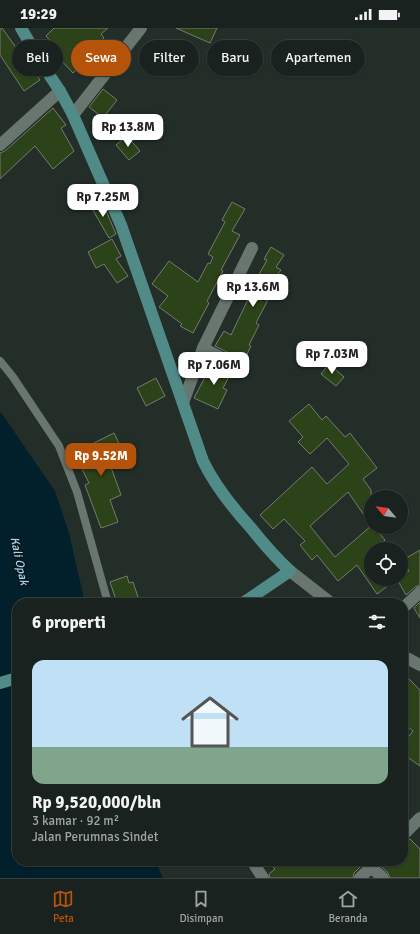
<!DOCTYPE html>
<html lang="id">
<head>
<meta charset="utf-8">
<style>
	body { margin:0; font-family:Signika,sans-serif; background:#272f2c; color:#f1f3f6; height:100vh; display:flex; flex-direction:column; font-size:15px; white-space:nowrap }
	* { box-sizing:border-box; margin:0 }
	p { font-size:13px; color:#9fa4a4 }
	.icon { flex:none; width:22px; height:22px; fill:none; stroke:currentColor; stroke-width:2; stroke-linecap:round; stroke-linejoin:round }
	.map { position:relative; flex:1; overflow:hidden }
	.drawer { position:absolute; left:12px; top:570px; width:396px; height:268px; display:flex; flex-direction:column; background:#1a221f; border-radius:16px; box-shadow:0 1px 3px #0004,0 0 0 1px #383f3d }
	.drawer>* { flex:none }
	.banner { position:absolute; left:12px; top:12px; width:396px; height:36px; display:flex; gap:8px }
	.needle { width:26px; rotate:299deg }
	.buttons { position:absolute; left:364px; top:462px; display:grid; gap:8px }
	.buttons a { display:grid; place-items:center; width:44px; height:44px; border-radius:50%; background:#1a221f; box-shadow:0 1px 3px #0004,0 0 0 1px #383f3d; font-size:20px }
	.price { position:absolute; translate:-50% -34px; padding:0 9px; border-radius:8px; background:#fff; color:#222; font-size:13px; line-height:26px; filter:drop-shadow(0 1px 2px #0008) }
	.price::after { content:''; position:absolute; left:50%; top:24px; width:12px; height:9px; margin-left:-6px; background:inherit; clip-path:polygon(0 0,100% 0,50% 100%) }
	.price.selected { background:#b45309; color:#fff }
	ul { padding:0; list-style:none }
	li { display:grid; align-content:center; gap:8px; height:212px; padding:0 20px }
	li+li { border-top:1px solid #383f3d }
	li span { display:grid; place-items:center; height:124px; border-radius:12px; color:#555 }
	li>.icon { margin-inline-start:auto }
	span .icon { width:72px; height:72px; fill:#fffc; stroke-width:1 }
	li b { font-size:17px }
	h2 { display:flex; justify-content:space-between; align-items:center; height:48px; padding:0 20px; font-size:17px }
	.pill { padding:0 14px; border-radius:18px; background:#1a221f; box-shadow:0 1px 3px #0004,0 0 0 1px #383f3d; font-size:14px; line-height:36px }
	.pill.selected { background:#b45309; color:#fff }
	.status { display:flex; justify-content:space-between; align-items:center; height:28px; padding:0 20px; background:#1a221f; direction:ltr }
	.status svg { height:11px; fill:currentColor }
	.dock { display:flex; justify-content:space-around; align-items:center; height:56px; border-top:1px solid #383f3d; background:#1a221f; font-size:11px; color:#9fa4a4 }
	.dock a { display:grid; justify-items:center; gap:2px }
	.dock .selected { color:#b45309 }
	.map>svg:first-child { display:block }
	.water { fill:#021f2c }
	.building { fill:#2c4218; stroke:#757b71 }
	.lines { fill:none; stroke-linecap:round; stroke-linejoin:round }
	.lane { stroke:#69756f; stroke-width:8 }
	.street { stroke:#69756f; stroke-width:12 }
	.secondary { stroke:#518b88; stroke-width:12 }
	.labels { text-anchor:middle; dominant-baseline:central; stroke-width:3; stroke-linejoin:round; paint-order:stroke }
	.water-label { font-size:12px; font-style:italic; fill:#9bddfe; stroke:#101512 }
</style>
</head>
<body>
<div class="status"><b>19:29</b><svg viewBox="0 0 49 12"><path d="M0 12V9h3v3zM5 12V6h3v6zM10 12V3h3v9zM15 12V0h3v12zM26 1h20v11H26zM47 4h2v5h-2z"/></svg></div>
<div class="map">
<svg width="420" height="850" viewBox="0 0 420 850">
	<rect width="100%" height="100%" fill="#232e29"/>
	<!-- water -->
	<polygon class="water" points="0,383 55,463 69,505 85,575 17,575 17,833 155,833 163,850 0,850"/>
	<!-- building -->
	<g class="building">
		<polygon points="0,0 2,0 25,32 26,31 40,52 24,63 0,27"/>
		<polygon points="54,0 108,0 101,6 104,10 85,26 88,30 73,45 58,29 62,26 46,8"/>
		<polygon points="176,0 217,0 210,15"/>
		<polygon points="103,61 117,72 103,90 89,79"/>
		<polygon points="53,80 66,97 61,100 74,123 53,141 35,118 0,151 0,125 5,123"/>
		<polygon points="127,108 140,123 129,132 116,117"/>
		<polygon points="101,171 116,206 109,210 90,177"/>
		<polygon points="232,174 245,181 232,203 240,207 221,242 223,243 207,273 209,275 193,305 180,298 182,296 159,279 168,268 152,256 169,233 198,254 208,235 210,236 213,229 208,226 225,194 222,192"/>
		<polygon points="112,211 121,228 116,231 128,248 117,255 104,236 96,240 88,224"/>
		<polygon points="271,219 284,227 276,239 281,242 277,247 283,251 277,261 274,260 256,295 259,297 249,317 251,318 243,334 239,330 215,318 224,303 231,307 251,265 249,264 267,232 264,231"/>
		<polygon points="213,334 232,343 223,360 227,362 218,381 194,370"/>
		<polygon points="329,336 344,349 336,358 321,346"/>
		<polygon points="156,350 165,368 146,378 137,360"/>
		<polygon points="309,376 322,392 326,388 345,409 350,405 377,440 363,451 371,462 371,497 348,464 310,498 335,529 371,498 374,499 385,512 375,521 371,521 371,551 401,551 401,548 409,543 403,532 420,522 420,557 415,559 406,567 397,551 377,566 357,537 338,553 317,527 312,532 300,517 305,513 284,491 273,501 260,487 312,439 327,456 349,436 327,410 310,426 298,414 303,409 289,393"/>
		<polygon points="114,405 123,424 108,431 121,467 110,472 118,494 101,500 85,457 89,455 74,425"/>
		<polygon points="127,548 129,555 133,554 140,575 117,575 110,554"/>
		<polygon points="420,574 420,590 414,580"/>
		<polygon points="403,645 420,662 420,738 403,726 403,716 413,703 403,695"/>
		<polygon points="410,811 420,821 420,850 390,850 388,845 382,839 384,833 403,833 403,814"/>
		<polygon points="267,833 360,833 363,836 354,845 353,850 270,850 269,846 275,841"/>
	</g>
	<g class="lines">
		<!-- lane -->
		<polyline class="lane" points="0,333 13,349 59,418 77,464 108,575"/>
		<!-- street -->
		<g class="street">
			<polyline points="73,87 141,0"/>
			<polyline points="0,117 60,63"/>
			<polyline points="203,320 236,337"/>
			<polyline points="183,375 203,320 252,220"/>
			<polyline points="290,543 331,575"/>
			<polyline points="403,580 420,564"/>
			<polyline points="403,628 420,637"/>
			<polyline points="403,807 420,790"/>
			<polyline points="252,833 263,850"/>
			<polyline points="371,839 383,850"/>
			<polyline points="360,850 377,833"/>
		</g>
		<!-- secondary -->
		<g class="secondary">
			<path d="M21,0L42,36L60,63L73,87L121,197L203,433C215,458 232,479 251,500C263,515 276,530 290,543L243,575"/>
			<polyline points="0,655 17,650"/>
		</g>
	</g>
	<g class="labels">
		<!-- water labels -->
		<g class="water-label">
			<text transform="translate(19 533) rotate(78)">Kali Opak</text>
		</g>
	</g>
</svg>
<div class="buttons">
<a><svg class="needle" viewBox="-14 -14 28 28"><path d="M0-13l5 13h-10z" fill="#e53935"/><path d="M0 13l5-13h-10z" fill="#9fa4a4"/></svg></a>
<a><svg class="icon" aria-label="locate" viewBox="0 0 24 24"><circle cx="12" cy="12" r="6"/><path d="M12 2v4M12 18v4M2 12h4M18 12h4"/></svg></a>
</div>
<b class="price" style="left:128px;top:120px">Rp 13.8M</b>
<b class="price" style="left:103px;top:190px">Rp 7.25M</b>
<b class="price" style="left:253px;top:280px">Rp 13.6M</b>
<b class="price" style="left:332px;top:347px">Rp 7.03M</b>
<b class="price" style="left:214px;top:358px">Rp 7.06M</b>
<b class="price selected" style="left:101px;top:449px">Rp 9.52M</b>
<div class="banner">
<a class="pill">Beli</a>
<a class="pill selected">Sewa</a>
<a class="pill">Filter</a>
<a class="pill">Baru</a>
<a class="pill">Apartemen</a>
</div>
<section class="drawer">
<h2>6 properti<svg class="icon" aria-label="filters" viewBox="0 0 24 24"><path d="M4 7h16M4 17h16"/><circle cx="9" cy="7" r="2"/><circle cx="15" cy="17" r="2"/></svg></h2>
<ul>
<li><span style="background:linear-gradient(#bfe0f5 70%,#7fa58c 0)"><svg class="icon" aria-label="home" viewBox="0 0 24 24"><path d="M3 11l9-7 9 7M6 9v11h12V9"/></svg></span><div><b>Rp 9,520,000/bln</b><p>3 kamar · 92 m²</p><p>Jalan Perumnas Sindet</p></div></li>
</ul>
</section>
</div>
<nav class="dock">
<a class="selected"><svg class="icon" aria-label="map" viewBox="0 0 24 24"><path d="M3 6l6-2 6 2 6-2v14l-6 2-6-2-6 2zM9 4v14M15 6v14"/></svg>Peta</a>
<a><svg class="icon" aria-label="saved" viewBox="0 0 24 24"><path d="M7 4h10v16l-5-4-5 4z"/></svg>Disimpan</a>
<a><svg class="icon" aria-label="home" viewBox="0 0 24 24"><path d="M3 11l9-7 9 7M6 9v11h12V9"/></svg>Beranda</a>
</nav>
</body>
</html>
